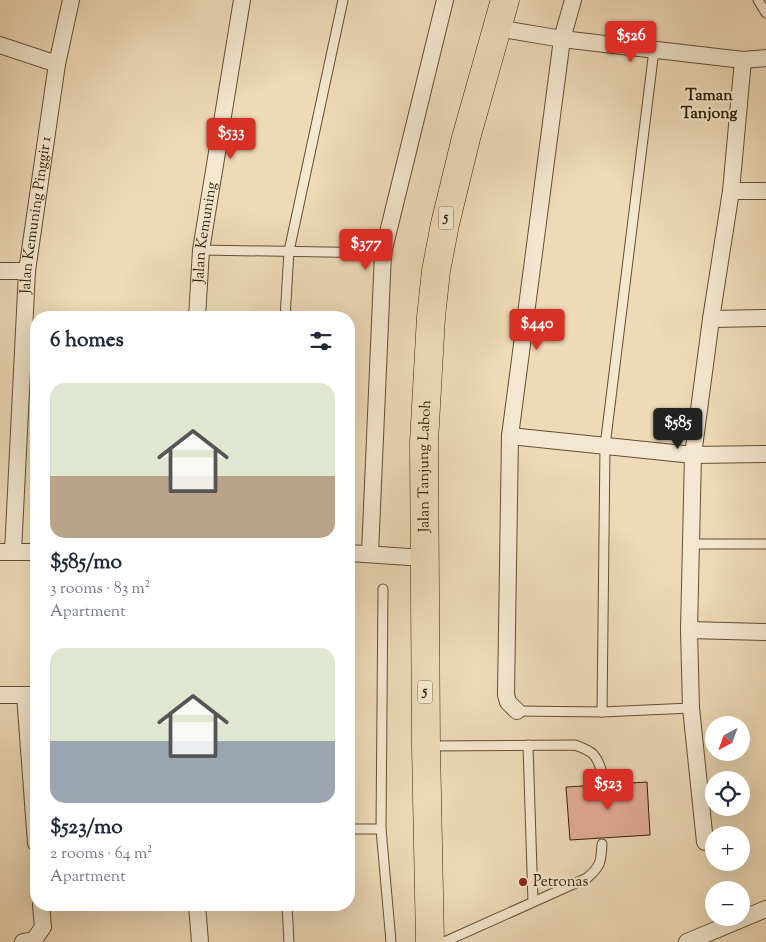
<!DOCTYPE html>
<html lang="en">
<head>
<meta charset="utf-8">
<style>
	body { margin:0; font-family:"Sorts Mill Goudy",serif; background:#f2f2f3; color:#1f2937; height:100vh; display:flex; flex-direction:column; font-size:19px; white-space:nowrap }
	* { box-sizing:border-box; margin:0 }
	p { font-size:16px; color:#747a83 }
	.icon { flex:none; width:28px; height:28px; fill:none; stroke:currentColor; stroke-width:2; stroke-linecap:round; stroke-linejoin:round }
	.map { position:relative; flex:1; overflow:hidden }
	.sheet { position:absolute; left:30px; top:311px; width:325px; height:600px; display:flex; flex-direction:column; background:#fff; border-radius:20px; box-shadow:0 5px 20px #0002 }
	.sheet>* { flex:none }
	.needle { width:32px; rotate:221deg }
	.fabs { position:absolute; left:705px; top:716px; display:grid; gap:10px }
	.fabs a { display:grid; place-items:center; width:45px; height:45px; border-radius:50%; background:#fff; box-shadow:0 5px 20px #0002; font-size:25px }
	.price { position:absolute; translate:-50% -42px; padding:0 11px; border-radius:5px; background:#d93025; color:#fff; font-size:16px; line-height:32px; filter:drop-shadow(0 1px 2px #0008) }
	.price::after { content:''; position:absolute; left:50%; top:30px; width:15px; height:11px; margin-left:-8px; background:inherit; clip-path:polygon(0 0,100% 0,50% 100%) }
	.price.active { background:#222; color:#fff }
	ul { padding:0; list-style:none }
	li { display:grid; align-content:center; gap:10px; height:265px; padding:0 20px }
	li span { display:grid; place-items:center; height:155px; border-radius:15px; color:#555 }
	li>.icon { margin-inline-start:auto }
	span .icon { width:90px; height:90px; fill:#fffc; stroke-width:1 }
	li b { font-size:21px }
	h2 { display:flex; justify-content:space-between; align-items:center; height:60px; padding:0 20px; font-size:21px }
	.map>svg:first-child { display:block }
	.building { fill:#e3ac96; stroke:#352107 }
	.lines { fill:none; stroke-linecap:round; stroke-linejoin:round }
	.lane-casing { stroke:#634f33; stroke-width:11 }
	.street-casing { stroke:#634f33; stroke-width:18 }
	.highway-casing { stroke:#352107; stroke-width:29 }
	.lane { stroke:#f4e7d0; stroke-width:9 }
	.street { stroke:#f4e7d0; stroke-width:16 }
	.highway { stroke:#eedab6; stroke-width:28 }
	.poi-dot { fill:#8f2418; stroke:#f4e7d0; stroke-width:2 }
	.labels { text-anchor:middle; dominant-baseline:central; stroke-width:4.5; stroke-linejoin:round; paint-order:stroke }
	.shield { fill:#f4e7d0; stroke:#6e5c43; stroke-width:1 }
	.shield-label { font-size:14px; font-weight:bold; fill:#352107 }
	.street-label { font-size:15px; fill:#352107; stroke:#f4e7d0 }
	.poi-label { font-size:15px; fill:#352107; stroke:#f4e7d0; text-anchor:start }
	.neighbourhood-label { font-size:16px; font-weight:bold; fill:#352107; stroke:#f4e7d0 }
</style>
</head>
<body>
<div class="map">
<svg width="766" height="942" viewBox="0 0 766 942">
	<rect width="100%" height="100%" fill="#eedab6"/>
	<filter id="stains"><feTurbulence type="fractalNoise" baseFrequency=".004" numOctaves="4"/><feColorMatrix values="0 0 0 0 .2 0 0 0 0 .09 0 0 0 0 .02 0 0 0 .5 -.17"/></filter>
	<radialGradient id="worn" r=".72"><stop offset=".6" stop-color="#630" stop-opacity="0"/><stop offset="1" stop-color="#630" stop-opacity=".3"/></radialGradient>
	<!-- building -->
	<polygon class="building" points="647,782 650,835 570,840 566,787"/>
	<g class="lines">
		<defs>
			<g id="lane">
				<polyline points="758,0 766,13"/>
				<polyline points="201,250 383,253"/>
				<polyline points="285,318 289,251 343,0"/>
				<polyline points="692,544 766,544"/>
				<polyline points="383,589 381,829 391,942"/>
				<polyline points="517,711 602,712 691,708"/>
				<polyline points="602,712 605,446 654,50"/>
				<polyline points="528,745 533,902"/>
				<path d="M429,746L575,745C592,751 597,754 602,773"/>
				<polyline points="349,829 381,829"/>
				<polyline points="287,905 289,942"/>
				<path d="M444,942L587,878C601,866 601,862 602,844"/>
			</g>
			<g id="street">
				<polyline points="497,28 562,39 743,60 766,58"/>
				<polyline points="0,45 57,64"/>
				<polyline points="731,191 766,191"/>
				<polyline points="0,271 27,271"/>
				<path id="s1" d="M197,318L201,250L242,0"/>
				<polyline points="711,319 766,318"/>
				<polyline points="510,436 693,455 766,454"/>
				<polyline points="0,552 36,552"/>
				<path id="s2" d="M13,552L27,271L57,64L71,0"/>
				<polyline points="349,553 424,558"/>
				<polyline points="370,553 383,253 445,0"/>
				<polyline points="689,630 766,632"/>
				<polyline points="0,695 36,695"/>
				<polyline points="25,695 36,843"/>
				<polyline points="517,711 508,702 506,695 510,436 562,39 573,0"/>
				<polyline points="705,842 691,708 689,630 693,455 711,319 731,191 743,60"/>
				<polyline points="197,905 200,942"/>
				<polyline points="23,942 34,940 43,927 41,905"/>
				<polyline points="687,942 766,909"/>
			</g>
			<g id="highway">
				<path id="s3" d="M430,942L426,747L424,442L431,317L436,271L445,224L466,138L505,0"/>
			</g>
		</defs>
		<!-- lane casing -->
		<use href="#lane" class="lane-casing"/>
		<!-- street casing -->
		<use href="#street" class="street-casing"/>
		<!-- highway casing -->
		<use href="#highway" class="highway-casing"/>
		<!-- lane -->
		<use href="#lane" class="lane"/>
		<!-- street -->
		<use href="#street" class="street"/>
		<!-- highway -->
		<use href="#highway" class="highway"/>
	</g>
	<!-- markers -->
	<circle class="poi-dot" cx="523" cy="882" r="5"/>
	<g class="labels">
		<!-- shield labels -->
		<g class="shield">
			<rect x="438.5" y="206.5" width="15" height="23" rx="4"/>
			<rect x="417.5" y="680.5" width="15" height="23" rx="4"/>
		</g>
		<g class="shield-label">
			<text x="446" y="218">5</text>
			<text x="425" y="692">5</text>
		</g>
		<!-- street labels -->
		<g class="street-label">
			<text stroke="none"><textPath href="#s2" startOffset="338">Jalan Kemuning Pinggir 1</textPath></text>
			<text stroke="none"><textPath href="#s1" startOffset="86">Jalan Kemuning</textPath></text>
			<text stroke="none"><textPath href="#s3" startOffset="476">Jalan Tanjung Laboh</textPath></text>
		</g>
		<!-- poi labels -->
		<g class="poi-label">
			<text x="533" y="882">Petronas</text>
		</g>
		<!-- neighbourhood labels -->
		<g class="neighbourhood-label">
			<text x="709" y="96">Taman<tspan x="709" dy="18">Tanjong</tspan></text>
		</g>
	</g>
	<rect width="100%" height="100%" filter="url(#stains)"/>
	<rect width="100%" height="100%" fill="url(#worn)"/>
</svg>
<div class="fabs">
<a><svg class="needle" viewBox="-14 -14 28 28"><path d="M0-13l5 13h-10z" fill="#e53935"/><path d="M0 13l5-13h-10z" fill="#747a83"/></svg></a>
<a><svg class="icon" aria-label="locate" viewBox="0 0 24 24"><circle cx="12" cy="12" r="6"/><path d="M12 2v4M12 18v4M2 12h4M18 12h4"/></svg></a>
<a>+</a>
<a>−</a>
</div>
<b class="price" style="left:631px;top:63px">$526</b>
<b class="price" style="left:231px;top:160px">$533</b>
<b class="price" style="left:366px;top:271px">$377</b>
<b class="price" style="left:537px;top:351px">$440</b>
<b class="price active" style="left:678px;top:450px">$585</b>
<b class="price" style="left:608px;top:811px">$523</b>
<section class="sheet">
<h2>6 homes<svg class="icon" aria-label="filters" viewBox="0 0 24 24"><path d="M4 7h16M4 17h16"/><circle cx="9" cy="7" r="2"/><circle cx="15" cy="17" r="2"/></svg></h2>
<ul>
<li><span style="background:linear-gradient(#dfe7d0 60%,#b9a48a 0)"><svg class="icon" aria-label="home" viewBox="0 0 24 24"><path d="M3 11l9-7 9 7M6 9v11h12V9"/></svg></span><div><b>$585/mo</b><p>3 rooms · 83 m²</p><p>Apartment</p></div></li>
<li><span style="background:linear-gradient(#dfe7d0 60%,#9aa5b1 0)"><svg class="icon" aria-label="home" viewBox="0 0 24 24"><path d="M3 11l9-7 9 7M6 9v11h12V9"/></svg></span><div><b>$523/mo</b><p>2 rooms · 64 m²</p><p>Apartment</p></div></li>
</ul>
</section>
</div>
</body>
</html>
